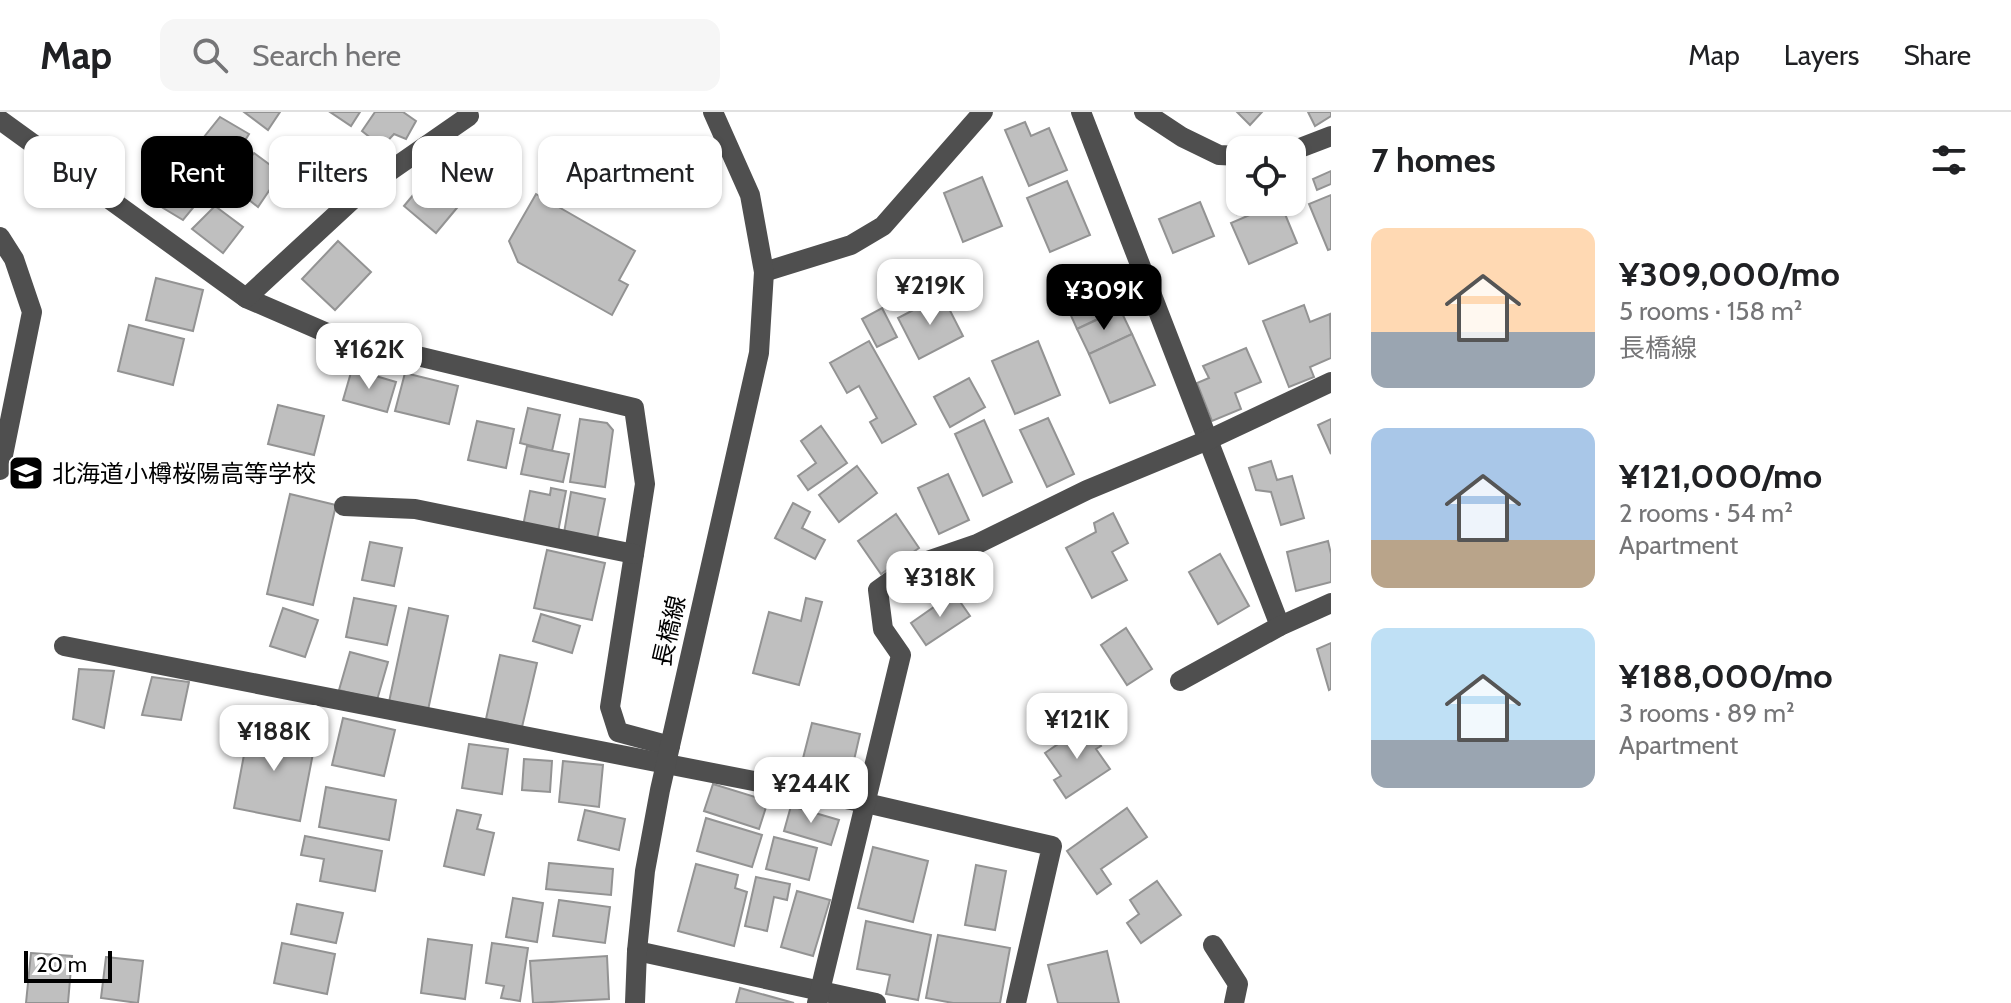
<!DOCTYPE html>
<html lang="en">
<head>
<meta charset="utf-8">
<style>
	body { margin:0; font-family:Cabin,"Noto Sans JP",sans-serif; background:#f6f6f6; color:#202124; height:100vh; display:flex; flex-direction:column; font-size:30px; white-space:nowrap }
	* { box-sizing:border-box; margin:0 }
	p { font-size:26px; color:#757577 }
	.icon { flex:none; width:44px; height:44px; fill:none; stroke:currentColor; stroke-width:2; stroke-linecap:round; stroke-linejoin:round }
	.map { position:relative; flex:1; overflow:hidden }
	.drawer { display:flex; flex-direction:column; background:#fff; width:680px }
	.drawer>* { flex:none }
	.guide { position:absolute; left:24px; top:24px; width:760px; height:72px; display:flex; gap:16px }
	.buttons { position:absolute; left:1226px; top:24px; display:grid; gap:16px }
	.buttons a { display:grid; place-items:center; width:80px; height:80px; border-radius:16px; background:#fff; box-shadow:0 2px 6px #0004; font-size:40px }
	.scale { position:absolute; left:24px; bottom:20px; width:88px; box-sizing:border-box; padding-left:8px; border:4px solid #000; border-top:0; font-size:22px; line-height:28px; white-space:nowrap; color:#000; -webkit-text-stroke:6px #fff; paint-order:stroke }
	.price { position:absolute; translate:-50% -68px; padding:0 18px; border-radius:16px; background:#fff; color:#222; font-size:26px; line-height:52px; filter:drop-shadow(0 2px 4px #0008) }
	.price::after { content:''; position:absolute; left:50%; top:48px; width:24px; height:18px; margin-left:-12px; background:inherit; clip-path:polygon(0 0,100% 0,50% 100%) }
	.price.current { background:#000; color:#fff }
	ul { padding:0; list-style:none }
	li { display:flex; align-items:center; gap:24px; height:200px; padding:0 40px }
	li span { display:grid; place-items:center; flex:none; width:224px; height:160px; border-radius:16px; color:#555 }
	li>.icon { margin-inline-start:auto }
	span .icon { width:96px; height:96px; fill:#fffc; stroke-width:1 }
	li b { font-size:34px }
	h2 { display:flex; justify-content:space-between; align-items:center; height:96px; padding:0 40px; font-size:34px }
	.pill { padding:0 28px; border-radius:16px; background:#fff; box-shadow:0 2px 6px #0004; font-size:28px; line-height:72px }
	.pill.current { background:#000; color:#fff }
	header { display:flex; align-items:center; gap:48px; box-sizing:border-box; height:112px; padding:0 40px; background:#fff; border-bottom:2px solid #e0e0e0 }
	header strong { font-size:38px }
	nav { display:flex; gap:44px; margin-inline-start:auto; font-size:28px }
	.search { width:560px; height:72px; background:#f6f6f6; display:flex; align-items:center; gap:20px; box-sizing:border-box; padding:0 28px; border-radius:16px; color:#757577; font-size:30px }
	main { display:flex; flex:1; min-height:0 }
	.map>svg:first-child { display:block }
	.building { fill:#bfbfbf; stroke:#939393; stroke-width:2 }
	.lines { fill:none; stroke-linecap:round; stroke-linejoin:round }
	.minor { stroke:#4f4f4f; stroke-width:20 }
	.labels { text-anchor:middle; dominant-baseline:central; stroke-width:8; stroke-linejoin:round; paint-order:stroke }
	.poi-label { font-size:24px; fill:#000; stroke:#fff; text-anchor:start }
	.street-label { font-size:24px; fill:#000; stroke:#fff }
</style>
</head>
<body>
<header>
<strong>Map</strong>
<div class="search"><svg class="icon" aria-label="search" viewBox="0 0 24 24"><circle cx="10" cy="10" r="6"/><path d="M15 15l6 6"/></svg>Search here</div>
<nav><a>Map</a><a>Layers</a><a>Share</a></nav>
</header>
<main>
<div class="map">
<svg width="1331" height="891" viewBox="0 0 1331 891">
	<rect width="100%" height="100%" fill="#fff"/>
	<!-- building -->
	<g class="building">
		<polygon points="244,0 280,0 268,18"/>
		<polygon points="330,0 360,0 351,14"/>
		<polygon points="375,0 403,0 416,9 406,27 394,22 382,35 362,19"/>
		<polygon points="1237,0 1262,0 1250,13"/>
		<polygon points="1308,0 1331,0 1331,4 1315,14"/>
		<polygon points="220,5 249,22 231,51 200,30"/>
		<polygon points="1025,10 1031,24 1049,16 1067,58 1029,74 1005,18"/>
		<polygon points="254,41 281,61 258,95 229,72"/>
		<polygon points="185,53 211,74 183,108 150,88"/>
		<polygon points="434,58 466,85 436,121 404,94"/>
		<polygon points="1331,59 1331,72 1317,78 1313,67"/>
		<polygon points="982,65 1002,114 963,130 944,81"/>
		<polygon points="1067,69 1090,123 1050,140 1027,86"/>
		<polygon points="536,82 635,139 619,168 628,173 612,203 518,150 509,129"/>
		<polygon points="1240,82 1240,90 1267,90 1237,102 1231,86"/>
		<polygon points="1331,83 1331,137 1328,138 1309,92"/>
		<polygon points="1200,90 1214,124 1173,141 1159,107"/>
		<polygon points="1280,90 1297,131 1249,152 1231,111"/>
		<polygon points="215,94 243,115 223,141 192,117"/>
		<polygon points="338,129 371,160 335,198 302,167"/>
		<polygon points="1093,162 1110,201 1077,217 1059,177"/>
		<polygon points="156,166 203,178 193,219 146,208"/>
		<polygon points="942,183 963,224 919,247 898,206"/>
		<polygon points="1304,193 1310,210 1330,202 1331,246 1310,255 1314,265 1289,275 1263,209"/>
		<polygon points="882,196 897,225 877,235 862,207"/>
		<polygon points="1120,197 1132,222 1089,242 1077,217"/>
		<polygon points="129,213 184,227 173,273 118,259"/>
		<polygon points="1132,222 1155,273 1110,291 1089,242"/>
		<polygon points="869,229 916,312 882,331 870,310 877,306 859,274 847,281 830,251"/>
		<polygon points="1038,229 1060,283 1015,302 992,249"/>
		<polygon points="1246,236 1261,270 1235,281 1241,297 1212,309 1197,271 1209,266 1203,254"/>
		<polygon points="352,257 396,270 387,300 343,288"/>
		<polygon points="405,261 458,274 449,312 395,299"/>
		<polygon points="969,266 985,295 950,315 934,285"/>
		<polygon points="278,293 324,304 314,343 268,332"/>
		<polygon points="528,296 560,303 552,339 520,331"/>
		<polygon points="1048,306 1074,362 1047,375 1020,318"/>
		<polygon points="580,307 607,311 613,318 605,375 570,370"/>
		<polygon points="1331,307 1331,342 1318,313"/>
		<polygon points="984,308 1012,370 983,384 955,322"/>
		<polygon points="477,309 514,317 506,356 468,348"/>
		<polygon points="821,314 847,351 808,378 798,364 816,351 801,329"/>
		<polygon points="527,334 569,342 563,370 521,362"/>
		<polygon points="1271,349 1277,368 1292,364 1304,406 1281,413 1271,380 1256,378 1249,356"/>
		<polygon points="857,354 877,381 839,410 819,383"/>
		<polygon points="948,362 969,408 939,422 918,376"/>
		<polygon points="551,376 566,379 558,420 523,414 530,379 550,383"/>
		<polygon points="571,380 605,387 597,427 564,421"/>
		<polygon points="290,382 336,393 313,493 267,482"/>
		<polygon points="793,391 810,400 802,416 825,428 815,447 775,426"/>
		<polygon points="1113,401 1128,431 1112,440 1127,468 1092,486 1066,436 1096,420 1094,411"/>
		<polygon points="896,402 919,436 881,462 858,429"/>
		<polygon points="1328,429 1331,442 1331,470 1296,479 1287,440"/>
		<polygon points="370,430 402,436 394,474 362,468"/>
		<polygon points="547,438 605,451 592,508 534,496"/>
		<polygon points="1220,442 1249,494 1218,512 1189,460"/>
		<polygon points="954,481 970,504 926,533 911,511"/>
		<polygon points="354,486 396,494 387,533 346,525"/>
		<polygon points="806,486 822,490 799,573 753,561 769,500 801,509"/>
		<polygon points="283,496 318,508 305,545 270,534"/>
		<polygon points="409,496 448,504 428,598 389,590"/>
		<polygon points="541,502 580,514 572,541 533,529"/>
		<polygon points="1126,516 1152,557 1127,573 1101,533"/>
		<polygon points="1331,531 1331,577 1329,578 1317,537"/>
		<polygon points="350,540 388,550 377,588 339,578"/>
		<polygon points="500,543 537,551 522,615 486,607"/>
		<polygon points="79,557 114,559 104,616 73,607"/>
		<polygon points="152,565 189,570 181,608 142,603"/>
		<polygon points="343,606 395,618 384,664 332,653"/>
		<polygon points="250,611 294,619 292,631 314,636 300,709 234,696"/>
		<polygon points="812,611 860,622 849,670 800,658"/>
		<polygon points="1086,613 1101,634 1096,637 1110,657 1066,686 1054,668 1061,664 1045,641"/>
		<polygon points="469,632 508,637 502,682 462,676"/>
		<polygon points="524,647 552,649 550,680 522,678"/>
		<polygon points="563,649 603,653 599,695 559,690"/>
		<polygon points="713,672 768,689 759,717 704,699"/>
		<polygon points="326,675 396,688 389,728 319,715"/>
		<polygon points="791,694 839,708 831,733 784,719"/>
		<polygon points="1127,696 1147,725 1101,757 1111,772 1097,782 1067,739"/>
		<polygon points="457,698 481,703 477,717 494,721 484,763 444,754"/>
		<polygon points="585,698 625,707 619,738 578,728"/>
		<polygon points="706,706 762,723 752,755 697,739"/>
		<polygon points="305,724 382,739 375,779 320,769 324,747 301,743"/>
		<polygon points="774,725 817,736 809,768 766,757"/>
		<polygon points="873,735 928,749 913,810 858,796"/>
		<polygon points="549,751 613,757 611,783 546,777"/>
		<polygon points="696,752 738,763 735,776 747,780 734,834 678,819"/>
		<polygon points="976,753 1006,759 995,818 965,813"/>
		<polygon points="756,765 790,772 787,788 774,785 767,819 745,814"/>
		<polygon points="1157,769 1181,803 1141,831 1127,811 1139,802 1130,788"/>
		<polygon points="797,779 830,788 813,844 781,835"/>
		<polygon points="513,786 543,791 537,830 506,825"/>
		<polygon points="559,788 610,795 605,831 553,824"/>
		<polygon points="297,792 343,801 336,831 291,822"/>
		<polygon points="866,809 931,823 918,888 886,882 890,863 857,857"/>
		<polygon points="938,823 1010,836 1000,891 953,891 926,886"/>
		<polygon points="428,827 472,833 465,887 421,881"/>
		<polygon points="282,831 335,842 327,882 274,871"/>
		<polygon points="492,831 528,836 520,889 501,886 504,874 486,871"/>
		<polygon points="1107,839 1119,891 1058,891 1048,853"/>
		<polygon points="31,841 72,844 68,891 26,891"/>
		<polygon points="607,844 609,887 533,891 530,849"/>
		<polygon points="106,845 143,849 138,891 101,886"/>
		<polygon points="740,876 794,891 736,891"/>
	</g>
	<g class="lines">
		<!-- minor -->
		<g class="minor">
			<polyline points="1081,0 1280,514"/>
			<polyline points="1144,0 1182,25 1219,43 1240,44"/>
			<polyline points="0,8 246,186 334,224 634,296 645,372 610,595 618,620 670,634"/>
			<polyline points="1292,39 1331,24"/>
			<polyline points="0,125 14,147 32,200 0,358"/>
			<polyline points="764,160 851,133 883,114 983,0"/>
			<polyline points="246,186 364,77 469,4"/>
			<polyline points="344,394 415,397 634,442"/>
			<polyline points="64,534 866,691 1052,734 1016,891"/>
			<polyline points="1180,569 1280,514 1331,491"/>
			<polyline points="1213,833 1238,872 1234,891"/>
			<polyline points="637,839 876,891"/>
			<polyline points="635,891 637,839 645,759 660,678 759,241 764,160 750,83 713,0"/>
			<polyline points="817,891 901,543 883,517 878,478 910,455 977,432 1087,378 1208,328 1331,270"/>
		</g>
	</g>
	<!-- icons -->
	<defs>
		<symbol id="school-square" viewBox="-11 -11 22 22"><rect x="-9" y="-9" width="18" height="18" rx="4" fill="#000" stroke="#fff"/><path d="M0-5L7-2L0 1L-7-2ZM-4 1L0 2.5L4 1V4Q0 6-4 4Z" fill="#fff"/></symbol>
	</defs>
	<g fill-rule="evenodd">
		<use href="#school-square" x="6" y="341" width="40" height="40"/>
	</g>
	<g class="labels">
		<!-- poi labels -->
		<g class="poi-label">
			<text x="52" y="361">北海道小樽桜陽高等学校</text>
		</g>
		<!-- street labels -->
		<g class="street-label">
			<text transform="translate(669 519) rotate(-77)">長橋線</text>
		</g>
	</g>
</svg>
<div class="buttons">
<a><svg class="icon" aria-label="locate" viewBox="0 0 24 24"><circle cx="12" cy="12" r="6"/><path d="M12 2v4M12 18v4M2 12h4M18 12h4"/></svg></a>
</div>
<div class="scale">20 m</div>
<b class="price" style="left:930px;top:215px">¥219K</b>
<b class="price current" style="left:1104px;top:220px">¥309K</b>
<b class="price" style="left:369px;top:279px">¥162K</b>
<b class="price" style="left:940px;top:507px">¥318K</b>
<b class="price" style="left:1077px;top:649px">¥121K</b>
<b class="price" style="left:274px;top:661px">¥188K</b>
<b class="price" style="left:811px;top:713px">¥244K</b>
<div class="guide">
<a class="pill">Buy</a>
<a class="pill current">Rent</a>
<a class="pill">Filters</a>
<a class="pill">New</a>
<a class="pill">Apartment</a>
</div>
</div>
<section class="drawer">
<h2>7 homes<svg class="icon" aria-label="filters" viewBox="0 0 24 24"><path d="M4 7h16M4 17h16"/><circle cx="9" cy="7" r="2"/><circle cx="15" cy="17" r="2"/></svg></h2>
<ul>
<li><span style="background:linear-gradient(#ffd9b3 65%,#9aa5b1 0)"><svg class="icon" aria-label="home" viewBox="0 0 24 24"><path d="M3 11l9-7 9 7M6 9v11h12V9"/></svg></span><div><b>¥309,000/mo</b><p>5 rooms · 158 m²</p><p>長橋線</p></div></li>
<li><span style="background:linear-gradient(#a9c7e8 70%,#b9a48a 0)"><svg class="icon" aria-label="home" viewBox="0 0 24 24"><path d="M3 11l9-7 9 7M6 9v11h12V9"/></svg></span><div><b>¥121,000/mo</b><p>2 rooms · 54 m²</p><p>Apartment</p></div></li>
<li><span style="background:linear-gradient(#bfe0f5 70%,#9aa5b1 0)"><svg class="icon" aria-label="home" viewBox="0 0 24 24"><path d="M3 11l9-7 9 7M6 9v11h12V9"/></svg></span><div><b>¥188,000/mo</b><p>3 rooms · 89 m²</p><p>Apartment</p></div></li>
</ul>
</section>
</main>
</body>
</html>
